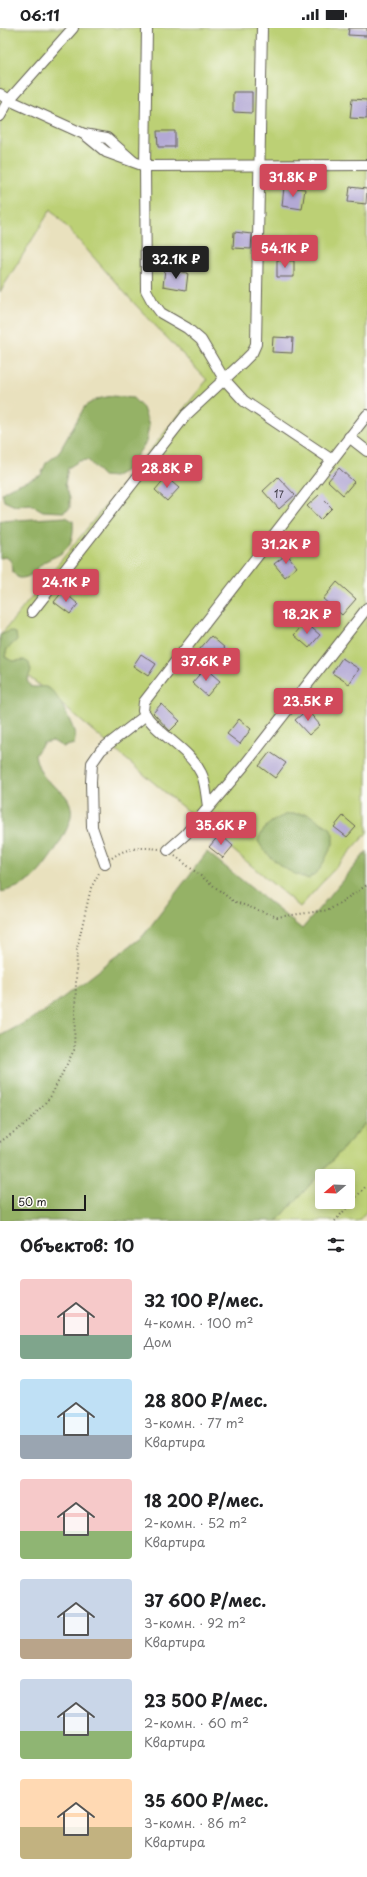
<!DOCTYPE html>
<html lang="ru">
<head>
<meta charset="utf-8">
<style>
	body { margin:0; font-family:"Playpen Sans",sans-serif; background:#f2f2f2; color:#202124; height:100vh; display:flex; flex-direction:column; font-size:15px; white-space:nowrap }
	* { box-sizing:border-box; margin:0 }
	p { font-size:13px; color:#757577 }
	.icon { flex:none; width:22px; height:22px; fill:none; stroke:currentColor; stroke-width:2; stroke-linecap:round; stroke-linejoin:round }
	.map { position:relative; height:1193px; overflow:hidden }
	.side { display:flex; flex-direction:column; background:#fff; flex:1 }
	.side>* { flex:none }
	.needle { width:26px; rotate:251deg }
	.fabs { position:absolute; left:315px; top:1141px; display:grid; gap:8px }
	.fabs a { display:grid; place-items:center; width:40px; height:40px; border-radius:4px; background:#fff; box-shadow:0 2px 10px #0003; font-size:20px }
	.scale { position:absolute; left:12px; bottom:10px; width:74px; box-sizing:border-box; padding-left:4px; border:2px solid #1c1c1c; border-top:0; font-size:11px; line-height:14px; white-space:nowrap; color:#1c1c1c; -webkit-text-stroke:3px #fdfcf7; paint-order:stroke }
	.price { position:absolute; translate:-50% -34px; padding:0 9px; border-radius:4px; background:#d1495b; color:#fff; font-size:13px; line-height:26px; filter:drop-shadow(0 1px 2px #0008) }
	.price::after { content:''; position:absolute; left:50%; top:24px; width:12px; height:9px; margin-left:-6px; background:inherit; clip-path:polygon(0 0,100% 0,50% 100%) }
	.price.selected { background:#222; color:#fff }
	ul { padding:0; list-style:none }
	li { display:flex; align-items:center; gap:12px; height:100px; padding:0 20px }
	li span { display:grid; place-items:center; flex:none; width:112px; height:80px; border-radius:4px; color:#555 }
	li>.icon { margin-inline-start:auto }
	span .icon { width:48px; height:48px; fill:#fffc; stroke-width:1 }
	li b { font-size:17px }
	h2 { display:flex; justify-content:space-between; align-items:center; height:48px; padding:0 20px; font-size:17px }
	.status { display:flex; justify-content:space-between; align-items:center; height:28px; padding:0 20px; background:#fff; direction:ltr }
	.status svg { height:11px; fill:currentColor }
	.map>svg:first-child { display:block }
	.green { fill:#bcd074; stroke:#6c7648; fill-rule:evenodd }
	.forest { fill:#95b266; stroke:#586741 }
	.building { fill:#b3a9d5 }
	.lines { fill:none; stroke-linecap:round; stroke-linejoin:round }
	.minor-casing { stroke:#646155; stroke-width:12 }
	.path { stroke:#646155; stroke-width:2; stroke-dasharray:1 3; stroke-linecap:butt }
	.minor { stroke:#fff; stroke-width:10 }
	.labels { text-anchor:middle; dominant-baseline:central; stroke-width:4; stroke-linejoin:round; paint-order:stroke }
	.number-label { font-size:10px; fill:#423f4a }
</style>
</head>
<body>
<div class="status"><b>06:11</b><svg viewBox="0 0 49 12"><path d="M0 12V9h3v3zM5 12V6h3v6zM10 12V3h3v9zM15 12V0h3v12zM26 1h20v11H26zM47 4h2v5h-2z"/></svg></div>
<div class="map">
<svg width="367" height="1193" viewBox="0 0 367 1193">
	<rect width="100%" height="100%" fill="#fdfcf7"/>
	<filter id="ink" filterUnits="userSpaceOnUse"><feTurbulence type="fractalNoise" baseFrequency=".025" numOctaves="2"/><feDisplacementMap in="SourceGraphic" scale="8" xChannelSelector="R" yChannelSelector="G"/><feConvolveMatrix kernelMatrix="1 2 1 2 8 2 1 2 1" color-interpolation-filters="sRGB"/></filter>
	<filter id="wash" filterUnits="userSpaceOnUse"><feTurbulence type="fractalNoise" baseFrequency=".012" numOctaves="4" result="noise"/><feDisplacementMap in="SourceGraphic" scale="16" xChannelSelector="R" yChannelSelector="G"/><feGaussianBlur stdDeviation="0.9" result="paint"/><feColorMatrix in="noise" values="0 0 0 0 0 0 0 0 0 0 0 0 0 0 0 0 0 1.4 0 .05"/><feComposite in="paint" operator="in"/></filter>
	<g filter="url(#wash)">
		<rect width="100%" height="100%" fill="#e9e1be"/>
		<!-- green -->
		<g class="green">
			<polygon points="0,0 367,0 367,805 300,879 0,624 0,608 207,352 132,273 51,181 0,264"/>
			<path d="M367,1094V1183L358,1193H277ZM322,1148H348V1174H322Z"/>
		</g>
		<!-- forest -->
		<g class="forest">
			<path d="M112,368L133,370L143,380L149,398L146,414L128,441L114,449L103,448L88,432L79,433L68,440L65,456L70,470V480L63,484L43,483L30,476L15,478L4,473L2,465C14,456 28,454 41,447L46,435L58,426L85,378L97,371Z"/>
			<path d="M66,489L73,493C74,506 72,519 60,526C55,529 48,531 43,535C34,543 31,551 18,550L12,543L11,533L6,529L0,530V493Z"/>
			<path d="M10,603L16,605L17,612L7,621L5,629L12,633L24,632L29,635L31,643L27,652L30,658C37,661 43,656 50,661C57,665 74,699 75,707C75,710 75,713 74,716L63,719L53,713L43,715L35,727C37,736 40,745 47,752C55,760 66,764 70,776C71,779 72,785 71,788C69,804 44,841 32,851C22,858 13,861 1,864L0,607Z"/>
			<path d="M288,786H308L330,800L333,807V816L320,841L309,851C289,846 268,831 258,813C263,797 273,792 288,786Z"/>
			<polygon points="367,823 367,1094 277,1193 0,1193 0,1008 44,984 143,908 207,824 302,901"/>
		</g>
		<g id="blocks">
			<!-- building -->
			<g class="building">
				<polygon points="349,0 367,0 367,8 348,7"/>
				<polygon points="233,64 252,64 252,85 233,84"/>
				<polygon points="352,71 367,72 367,91 350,90"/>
				<polygon points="157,103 175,103 175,119 158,119"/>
				<polygon points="284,159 305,161 302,181 282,178"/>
				<polygon points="350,159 367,161 366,176 348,174"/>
				<polygon points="234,204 252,206 251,221 233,220"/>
				<polygon points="277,232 294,233 294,249 277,249"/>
				<polygon points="165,241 188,245 186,262 163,258"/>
				<polygon points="273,309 293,310 292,325 272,324"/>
				<polygon points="339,440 354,454 343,467 328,453"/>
				<polygon points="166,449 179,460 167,473 155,462"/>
				<polygon points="278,449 295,467 279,481 263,463"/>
				<polygon points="319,467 332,480 320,492 307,478"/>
				<polygon points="287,526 297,539 285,549 274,536"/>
				<polygon points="337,554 356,571 342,587 323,571"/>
				<polygon points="63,563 78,576 70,586 54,574"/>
				<polygon points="305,594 320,607 309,620 294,607"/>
				<polygon points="211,608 225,620 213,634 199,622"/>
				<polygon points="141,626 156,636 148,648 133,638"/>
				<polygon points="342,630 359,641 349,656 332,645"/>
				<polygon points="205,640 220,653 207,668 192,655"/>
				<polygon points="161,676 180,693 170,703 153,685"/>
				<polygon points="307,682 320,697 309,707 295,692"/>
				<polygon points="239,691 251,701 240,716 227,706"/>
				<polygon points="270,724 286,735 275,750 259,738"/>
				<polygon points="343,788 356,799 347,809 334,799"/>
				<polygon points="220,806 233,818 223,830 209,819"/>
			</g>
		</g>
	</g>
	<g filter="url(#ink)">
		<use href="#blocks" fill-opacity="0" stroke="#646155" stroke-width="1"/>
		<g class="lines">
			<defs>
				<g id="minor">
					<polyline points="147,0 145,138 146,262 152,273 161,285 187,300 201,312 224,351 244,373 332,432"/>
					<polyline points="0,66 9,72 84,106 107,110 133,133"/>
					<polyline points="0,88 9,72 73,0"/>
					<polyline points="84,106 106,124 145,138 367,137"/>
					<polyline points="349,409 367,423"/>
					<polyline points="32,584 186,387 244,333 252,325 256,316 262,0"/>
					<path d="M208,778C206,768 206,754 201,745C188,719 158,708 143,683L144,674L367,387"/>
					<polyline points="168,822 185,807 243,739 367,580"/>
					<polyline points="105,836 92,799 91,754 92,735 101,722 146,687"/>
				</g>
			</defs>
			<!-- minor casing -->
			<use href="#minor" class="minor-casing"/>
			<!-- path -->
			<g class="path">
				<polyline points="175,828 233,873 277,889 329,882 367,857"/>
				<path d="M112,830C126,819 142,819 159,821"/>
				<polyline points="0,1114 28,1094 51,1068 74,1022 77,920 91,860 100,843"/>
				<polyline points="335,1193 367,1157"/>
			</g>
			<!-- minor -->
			<use href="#minor" class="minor"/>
		</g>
	</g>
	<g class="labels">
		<!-- number labels -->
		<g class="number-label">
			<text x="279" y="465">17</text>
		</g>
	</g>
</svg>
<div class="fabs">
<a><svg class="needle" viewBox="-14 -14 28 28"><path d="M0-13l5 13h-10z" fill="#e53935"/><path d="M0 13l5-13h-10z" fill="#757577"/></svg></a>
</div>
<div class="scale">50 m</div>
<b class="price" style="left:293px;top:170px">31.8K ₽</b>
<b class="price" style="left:285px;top:241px">54.1K ₽</b>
<b class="price selected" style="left:176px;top:252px">32.1K ₽</b>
<b class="price" style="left:167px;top:461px">28.8K ₽</b>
<b class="price" style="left:286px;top:537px">31.2K ₽</b>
<b class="price" style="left:66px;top:575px">24.1K ₽</b>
<b class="price" style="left:307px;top:607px">18.2K ₽</b>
<b class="price" style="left:206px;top:654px">37.6K ₽</b>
<b class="price" style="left:308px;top:694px">23.5K ₽</b>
<b class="price" style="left:221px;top:818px">35.6K ₽</b>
</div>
<section class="side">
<h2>Объектов: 10<svg class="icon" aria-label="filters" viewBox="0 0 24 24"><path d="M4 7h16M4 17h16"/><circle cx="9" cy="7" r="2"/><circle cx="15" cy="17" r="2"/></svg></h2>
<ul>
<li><span style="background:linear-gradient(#f6c9c9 70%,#7fa58c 0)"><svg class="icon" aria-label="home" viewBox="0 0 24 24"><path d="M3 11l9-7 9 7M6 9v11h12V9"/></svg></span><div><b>32 100 ₽/мес.</b><p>4-комн. · 100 m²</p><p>Дом</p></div></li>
<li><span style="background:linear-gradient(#bfe0f5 70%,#9aa5b1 0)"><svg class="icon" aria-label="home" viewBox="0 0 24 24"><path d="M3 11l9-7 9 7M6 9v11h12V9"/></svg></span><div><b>28 800 ₽/мес.</b><p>3-комн. · 77 m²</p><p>Квартира</p></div></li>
<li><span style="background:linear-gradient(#f6c9c9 65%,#8fb573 0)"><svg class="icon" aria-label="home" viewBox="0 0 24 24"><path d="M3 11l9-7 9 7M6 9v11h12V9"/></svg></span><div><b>18 200 ₽/мес.</b><p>2-комн. · 52 m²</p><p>Квартира</p></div></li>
<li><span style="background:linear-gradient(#c9d6e8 75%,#b9a48a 0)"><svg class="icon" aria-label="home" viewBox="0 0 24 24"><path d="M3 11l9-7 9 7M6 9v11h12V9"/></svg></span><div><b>37 600 ₽/мес.</b><p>3-комн. · 92 m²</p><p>Квартира</p></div></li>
<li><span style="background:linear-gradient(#c9d6e8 65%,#8fb573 0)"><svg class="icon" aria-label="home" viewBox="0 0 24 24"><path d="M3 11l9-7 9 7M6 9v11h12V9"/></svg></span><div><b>23 500 ₽/мес.</b><p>2-комн. · 60 m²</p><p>Квартира</p></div></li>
<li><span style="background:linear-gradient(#ffd9b3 60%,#c2b280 0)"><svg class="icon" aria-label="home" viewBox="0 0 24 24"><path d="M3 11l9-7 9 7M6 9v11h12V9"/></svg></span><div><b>35 600 ₽/мес.</b><p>3-комн. · 86 m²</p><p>Квартира</p></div></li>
</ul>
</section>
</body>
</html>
